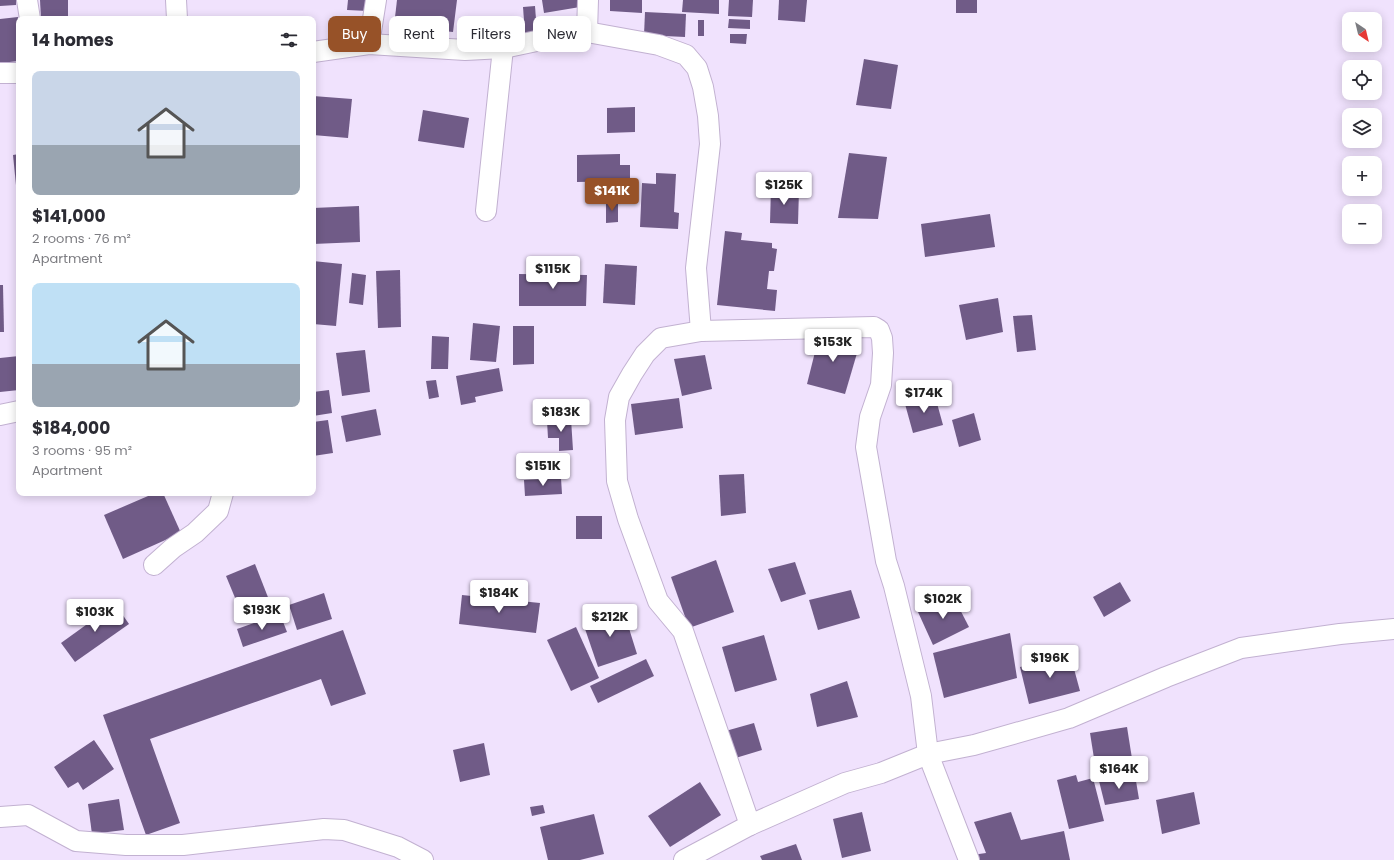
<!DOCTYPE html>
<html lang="en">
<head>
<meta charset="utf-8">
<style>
	body { margin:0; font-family:Poppins,sans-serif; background:#f2f2f3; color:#2b2b33; height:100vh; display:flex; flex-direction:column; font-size:15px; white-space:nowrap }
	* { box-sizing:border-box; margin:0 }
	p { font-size:13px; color:#7c7c81 }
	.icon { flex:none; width:22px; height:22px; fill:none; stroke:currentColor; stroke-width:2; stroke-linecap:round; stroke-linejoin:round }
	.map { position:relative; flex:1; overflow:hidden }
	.drawer { position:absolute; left:16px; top:16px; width:300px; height:480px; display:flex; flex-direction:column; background:#fff; border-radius:8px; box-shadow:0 2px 10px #0003 }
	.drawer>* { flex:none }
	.top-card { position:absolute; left:328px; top:16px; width:380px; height:36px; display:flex; gap:8px }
	.needle { width:26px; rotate:145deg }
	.tools { position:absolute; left:1342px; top:12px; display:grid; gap:8px }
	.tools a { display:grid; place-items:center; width:40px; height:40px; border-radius:8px; background:#fff; box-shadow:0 2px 10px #0003; font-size:20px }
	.price { position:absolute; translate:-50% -34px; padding:0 9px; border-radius:4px; background:#fff; color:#222; font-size:13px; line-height:26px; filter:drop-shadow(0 1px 2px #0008) }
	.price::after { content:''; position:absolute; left:50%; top:24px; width:12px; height:9px; margin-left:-6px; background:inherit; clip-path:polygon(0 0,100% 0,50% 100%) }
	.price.active { background:#975228; color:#fff }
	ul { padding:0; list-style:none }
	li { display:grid; align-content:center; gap:8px; height:212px; padding:0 16px }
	li span { display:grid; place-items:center; height:124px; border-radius:8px; color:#555 }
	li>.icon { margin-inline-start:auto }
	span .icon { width:72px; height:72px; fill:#fffc; stroke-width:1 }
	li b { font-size:17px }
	h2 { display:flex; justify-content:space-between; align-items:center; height:48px; padding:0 16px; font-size:17px }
	.chip { padding:0 14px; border-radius:8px; background:#fff; box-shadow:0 2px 10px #0003; font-size:14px; line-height:36px }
	.chip.active { background:#975228; color:#fff }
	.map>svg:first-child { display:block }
	.building { fill:#705b87 }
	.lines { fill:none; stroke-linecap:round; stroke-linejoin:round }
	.minor-casing { stroke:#c2b1d1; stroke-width:22 }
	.minor { stroke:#fff; stroke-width:20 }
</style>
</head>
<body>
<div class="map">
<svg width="1394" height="860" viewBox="0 0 1394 860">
	<rect width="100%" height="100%" fill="#f0e2fd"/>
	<!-- building -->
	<g class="building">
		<polygon points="0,0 16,0 16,5 0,6"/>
		<polygon points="40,0 68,0 68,19 41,19"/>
		<polygon points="348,0 369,0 368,11 347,10"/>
		<polygon points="397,0 457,0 453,32 394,26"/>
		<polygon points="542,0 579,0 580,7 544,13"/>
		<polygon points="610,0 642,0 642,13 610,11"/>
		<polygon points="683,0 719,0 719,14 682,12"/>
		<polygon points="729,0 753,0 752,17 728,16"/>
		<polygon points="779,0 807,0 805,22 778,20"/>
		<rect x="956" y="0" width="21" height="13"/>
		<polygon points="535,6 537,33 525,34 523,7"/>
		<polygon points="645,12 686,14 685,37 644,35"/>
		<polygon points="18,17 19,61 0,63 0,19"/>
		<polygon points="729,19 750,20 750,29 728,28"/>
		<rect x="698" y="20" width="6" height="16"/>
		<polygon points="730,34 747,34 746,44 730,43"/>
		<polygon points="864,59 898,65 891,109 856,105"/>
		<polygon points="313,96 352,99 348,138 313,135"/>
		<polygon points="635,107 635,132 607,133 607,108"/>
		<polygon points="423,110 469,118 464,148 418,141"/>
		<polygon points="849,153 887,157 878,219 838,218"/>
		<polygon points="19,154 19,184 16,185 13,155"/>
		<polygon points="620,154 620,165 630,165 630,181 577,182 577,155"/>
		<polygon points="656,173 676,174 674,212 679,213 678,229 640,227 642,183 656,184"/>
		<polygon points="771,187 799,189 798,224 770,223"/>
		<polygon points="618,202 618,222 606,223 606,203"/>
		<polygon points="359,206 360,242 313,244 313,208"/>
		<polygon points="990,214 995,247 925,257 921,224"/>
		<polygon points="725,231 742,233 741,240 772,243 772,248 777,249 774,271 769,271 767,289 777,290 775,311 717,305"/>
		<polygon points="313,261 342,264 336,326 313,324"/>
		<polygon points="605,264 637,266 635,305 603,303"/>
		<polygon points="400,270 401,327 378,328 376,271"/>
		<polygon points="352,273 366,275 363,305 349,303"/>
		<polygon points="519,274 587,275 586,306 519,306"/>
		<polygon points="0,285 3,285 4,332 0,332"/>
		<polygon points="998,298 1003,332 966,340 959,305"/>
		<polygon points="1032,315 1036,350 1017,352 1013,316"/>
		<polygon points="473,323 500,326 496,362 470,360"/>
		<polygon points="513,326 534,326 534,364 513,365"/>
		<polygon points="820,332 860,343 845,394 807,384"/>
		<polygon points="432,336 449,337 448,369 431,369"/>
		<polygon points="365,350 370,392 342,396 336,353"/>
		<polygon points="705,355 712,389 682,396 674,359"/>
		<polygon points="19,356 19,390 0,392 0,358"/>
		<polygon points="499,368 503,391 475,397 476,402 461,405 456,376"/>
		<polygon points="436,380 439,397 429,399 426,381"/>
		<polygon points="329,390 332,413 313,416 313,392"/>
		<polygon points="935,396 943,425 913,433 905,404"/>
		<polygon points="679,398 683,428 635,435 631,404"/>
		<polygon points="376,409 381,435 346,442 341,416"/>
		<polygon points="974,413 981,440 959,447 952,420"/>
		<polygon points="571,419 573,450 559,451 559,438 548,438 547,421"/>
		<polygon points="328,420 333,453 313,456 313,422"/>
		<polygon points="744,474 746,513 721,516 719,475"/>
		<polygon points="561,478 562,494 525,496 524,480"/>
		<polygon points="155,493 163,493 181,533 123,559 104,515"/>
		<rect x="576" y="516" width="26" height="23"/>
		<polygon points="716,560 734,612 689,628 671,577"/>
		<polygon points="795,562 806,594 781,602 768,569"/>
		<polygon points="255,564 271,605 243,617 226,576"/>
		<polygon points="1120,582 1131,601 1104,617 1093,597"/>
		<polygon points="851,590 860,618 818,630 809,600"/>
		<polygon points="324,593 332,619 297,630 289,605"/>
		<polygon points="462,595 540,603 536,633 459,624"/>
		<polygon points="953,596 969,627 933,645 918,612"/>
		<polygon points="115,604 129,624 75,662 61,643"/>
		<polygon points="623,609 637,654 598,667 583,623"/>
		<polygon points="280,614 287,632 243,647 237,629"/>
		<polygon points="576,627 599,678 571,691 547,640"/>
		<polygon points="343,630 366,694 331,706 321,679 150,739 180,823 146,835 103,715"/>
		<polygon points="1010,633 1017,678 944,698 933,653"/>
		<polygon points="764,635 777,680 735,692 722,647"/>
		<polygon points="1070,654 1080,691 1029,704 1020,667"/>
		<polygon points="646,659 654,676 598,703 590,686"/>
		<polygon points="847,681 858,717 817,727 810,694"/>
		<polygon points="754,723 762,750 729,760 722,732"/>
		<polygon points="1127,727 1134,771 1097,777 1090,733"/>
		<polygon points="94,740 114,769 83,790 78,782 68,788 54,767"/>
		<polygon points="484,743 490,775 460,782 453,750"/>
		<polygon points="1076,775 1078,782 1093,778 1104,821 1069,829 1057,780"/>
		<polygon points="1135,775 1139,799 1105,805 1099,781"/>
		<polygon points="700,782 721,815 670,847 648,816"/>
		<polygon points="1194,792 1200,824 1162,834 1156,800"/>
		<polygon points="119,799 124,830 92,834 88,804"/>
		<polygon points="543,805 545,813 532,816 530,807"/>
		<polygon points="862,812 871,851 842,858 833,819"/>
		<polygon points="1011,812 1021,840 1064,831 1070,860 974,860 972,855 986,853 974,822"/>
		<polygon points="594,814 604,854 580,860 548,860 540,827"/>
		<polygon points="796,844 802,860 762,860 760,856"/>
	</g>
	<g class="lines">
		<defs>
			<g id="minor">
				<polyline points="27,0 30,19"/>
				<polyline points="176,0 177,19"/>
				<polyline points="587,32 659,45 686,55 697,68 703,87 708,116 710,144 696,268 701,331"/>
				<polyline points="369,44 376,0"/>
				<polyline points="313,52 369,44 465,50 503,48 565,35 587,32 588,0"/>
				<polyline points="0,73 19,73"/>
				<polyline points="486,211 503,48"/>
				<polyline points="0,415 19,411"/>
				<polyline points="154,565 173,548 195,533 218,511 223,493"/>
				<polyline points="0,817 28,815 76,841 126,845 183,845 324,829 344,830 398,847 423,860"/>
				<polyline points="750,825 683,631 658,601 628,519 617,481 615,420 619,397 632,374 645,354 661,338 701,331 874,327 879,330 882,338 883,353 881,385 870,417 866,447 886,561 894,586 921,696 928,754 969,860"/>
				<polyline points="684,860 750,825 845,783 881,773 928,754 974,745 1069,718 1166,677 1241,648 1340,634 1394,629"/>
			</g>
		</defs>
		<!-- minor casing -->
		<use href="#minor" class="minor-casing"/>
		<!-- minor -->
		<use href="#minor" class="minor"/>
	</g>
</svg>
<div class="tools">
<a><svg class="needle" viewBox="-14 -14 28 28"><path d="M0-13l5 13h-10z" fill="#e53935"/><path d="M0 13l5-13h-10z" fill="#7c7c81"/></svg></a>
<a><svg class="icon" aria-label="locate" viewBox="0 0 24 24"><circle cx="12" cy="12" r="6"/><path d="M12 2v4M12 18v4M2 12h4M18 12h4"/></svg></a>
<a><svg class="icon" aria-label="layers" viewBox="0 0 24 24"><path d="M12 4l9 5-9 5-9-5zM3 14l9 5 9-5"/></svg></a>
<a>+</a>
<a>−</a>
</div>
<b class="price" style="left:784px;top:206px">$125K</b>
<b class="price active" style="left:612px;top:212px">$141K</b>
<b class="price" style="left:553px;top:290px">$115K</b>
<b class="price" style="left:833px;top:363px">$153K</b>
<b class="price" style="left:924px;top:414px">$174K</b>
<b class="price" style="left:561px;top:433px">$183K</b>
<b class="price" style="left:543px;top:487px">$151K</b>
<b class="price" style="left:499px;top:614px">$184K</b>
<b class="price" style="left:943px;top:620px">$102K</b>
<b class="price" style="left:262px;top:631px">$193K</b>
<b class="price" style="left:95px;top:633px">$103K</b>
<b class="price" style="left:610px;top:638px">$212K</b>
<b class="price" style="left:1050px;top:679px">$196K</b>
<b class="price" style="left:1119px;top:790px">$164K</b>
<div class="top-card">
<a class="chip active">Buy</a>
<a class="chip">Rent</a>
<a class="chip">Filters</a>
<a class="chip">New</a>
</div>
<section class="drawer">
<h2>14 homes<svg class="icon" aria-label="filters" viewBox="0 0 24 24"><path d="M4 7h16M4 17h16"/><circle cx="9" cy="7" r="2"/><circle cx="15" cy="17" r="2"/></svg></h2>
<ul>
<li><span style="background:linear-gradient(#c9d6e8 60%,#9aa5b1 0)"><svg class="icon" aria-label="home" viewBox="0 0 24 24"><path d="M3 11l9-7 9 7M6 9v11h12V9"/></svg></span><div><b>$141,000</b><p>2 rooms · 76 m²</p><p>Apartment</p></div></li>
<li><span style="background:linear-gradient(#bfe0f5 65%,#9aa5b1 0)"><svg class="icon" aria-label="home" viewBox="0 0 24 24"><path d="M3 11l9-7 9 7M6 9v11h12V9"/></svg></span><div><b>$184,000</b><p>3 rooms · 95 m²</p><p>Apartment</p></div></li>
</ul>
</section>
</div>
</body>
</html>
